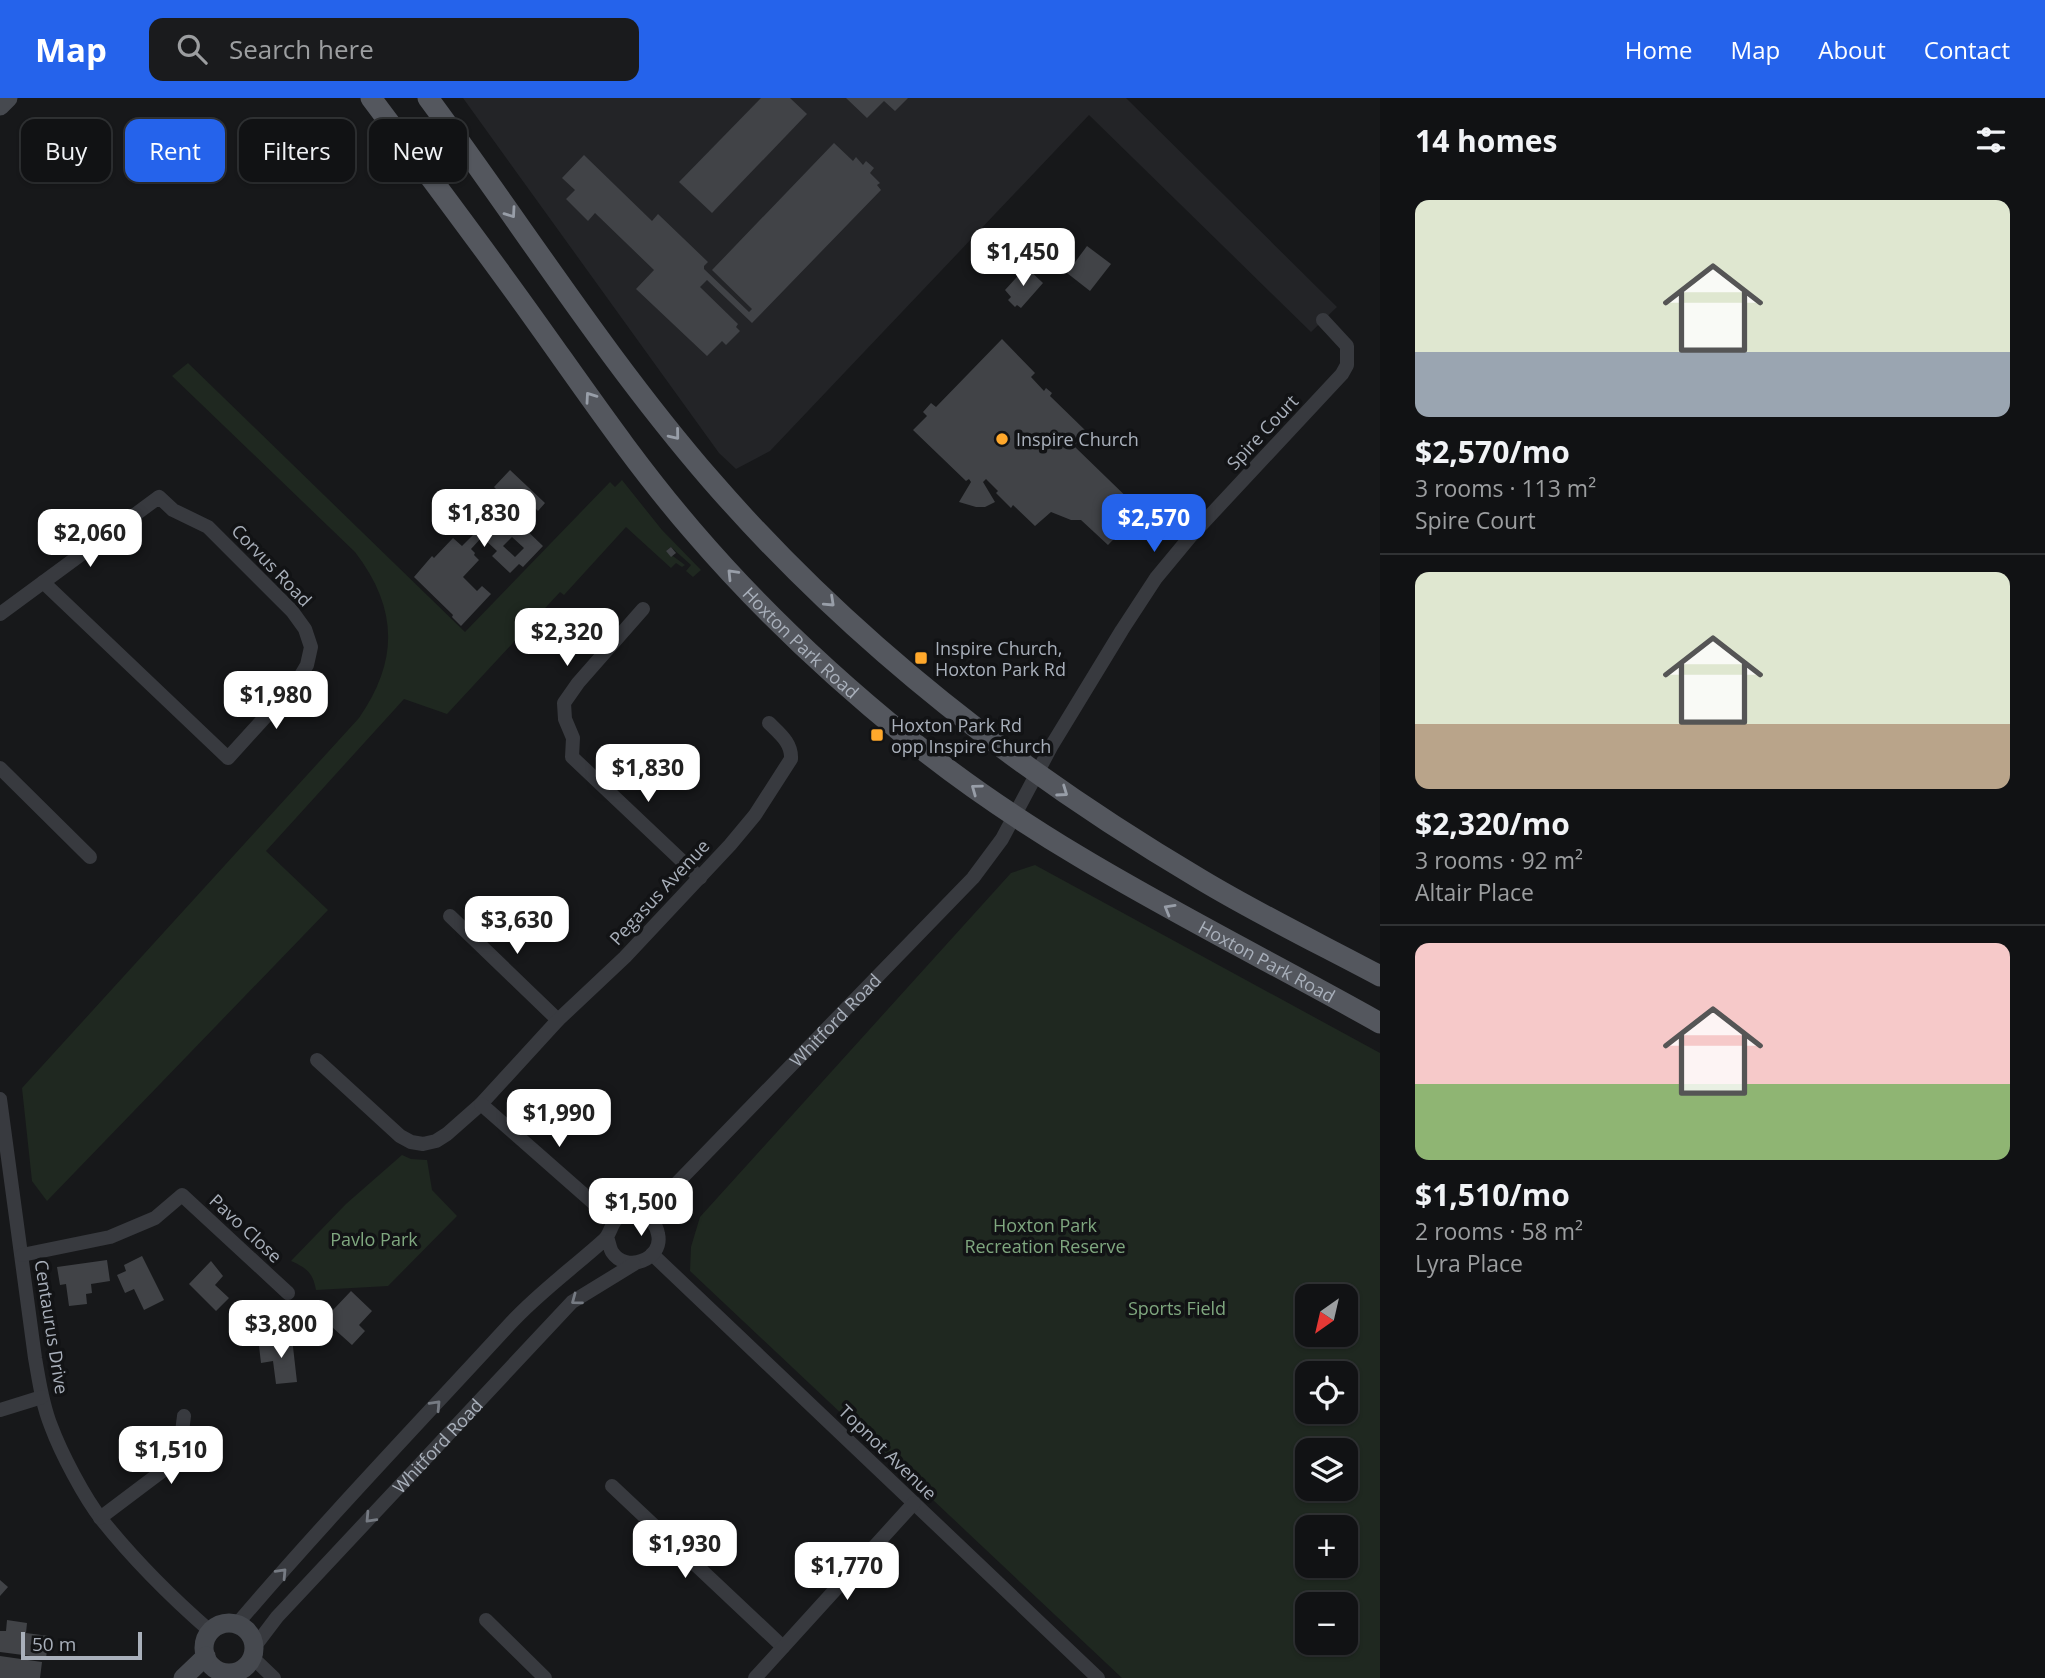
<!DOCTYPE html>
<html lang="en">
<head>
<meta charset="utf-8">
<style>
	body { margin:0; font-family:"Open Sans",sans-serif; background:#1a1b1d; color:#f1f3f6; height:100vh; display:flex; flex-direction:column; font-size:26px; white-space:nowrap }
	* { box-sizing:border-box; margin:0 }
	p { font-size:23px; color:#9c9ea0 }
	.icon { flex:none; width:38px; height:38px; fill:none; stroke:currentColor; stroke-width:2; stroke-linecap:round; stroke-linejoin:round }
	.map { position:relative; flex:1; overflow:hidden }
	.drawer { display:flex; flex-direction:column; background:#111214; width:665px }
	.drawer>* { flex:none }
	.guide { position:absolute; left:21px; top:21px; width:665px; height:63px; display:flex; gap:14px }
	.needle { width:46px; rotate:214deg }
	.fabs { position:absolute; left:1295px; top:1186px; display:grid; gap:14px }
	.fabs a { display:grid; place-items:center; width:63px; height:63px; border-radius:14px; background:#111214; box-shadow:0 2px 5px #0004,0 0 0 2px #303234; font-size:35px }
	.scale { position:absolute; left:21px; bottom:18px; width:121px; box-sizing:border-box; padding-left:7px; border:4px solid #a9b0bb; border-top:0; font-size:19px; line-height:24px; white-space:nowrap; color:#a9b0bb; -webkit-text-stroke:5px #121315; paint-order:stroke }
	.price { position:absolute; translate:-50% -60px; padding:0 16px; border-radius:14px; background:#fff; color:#222; font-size:23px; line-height:46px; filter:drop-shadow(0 2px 4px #0008) }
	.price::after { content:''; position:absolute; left:50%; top:42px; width:21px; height:16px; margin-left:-10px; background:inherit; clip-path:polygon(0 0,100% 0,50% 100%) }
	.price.active { background:#2563eb; color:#fff }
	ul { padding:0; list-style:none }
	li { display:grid; align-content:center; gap:14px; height:371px; padding:0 35px }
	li+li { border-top:2px solid #303234 }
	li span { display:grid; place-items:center; height:217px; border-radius:14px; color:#555 }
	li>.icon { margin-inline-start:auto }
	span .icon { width:126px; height:126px; fill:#fffc; stroke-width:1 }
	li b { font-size:30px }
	h2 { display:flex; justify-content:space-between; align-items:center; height:84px; padding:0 35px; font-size:30px }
	.tag { padding:0 24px; border-radius:14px; background:#111214; box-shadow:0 2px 5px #0004,0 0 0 2px #303234; font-size:24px; line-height:63px }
	.tag.active { background:#2563eb; color:#fff }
	header { display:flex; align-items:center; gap:42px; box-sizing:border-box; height:98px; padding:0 35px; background:#2563eb; color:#fff }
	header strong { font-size:33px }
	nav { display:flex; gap:38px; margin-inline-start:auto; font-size:24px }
	.search { width:490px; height:63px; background:#1a1b1d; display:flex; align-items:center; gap:18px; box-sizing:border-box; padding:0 24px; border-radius:14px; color:#9c9ea0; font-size:26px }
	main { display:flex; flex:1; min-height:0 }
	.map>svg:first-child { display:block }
	.built { fill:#232427 }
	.green { fill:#1f2820; fill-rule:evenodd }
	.building { fill:#414347; fill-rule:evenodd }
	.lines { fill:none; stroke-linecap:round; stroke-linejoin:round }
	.street { stroke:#383a3f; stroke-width:14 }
	.secondary { stroke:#46494f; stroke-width:19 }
	.primary { stroke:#54575e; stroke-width:21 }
	.oneway { stroke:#989ea8 }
	.oneway2 { stroke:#767b83 }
	.poi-dot { fill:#ffa82b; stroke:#121315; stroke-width:2.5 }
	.labels { text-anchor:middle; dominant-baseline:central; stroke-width:7; stroke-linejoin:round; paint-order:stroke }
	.street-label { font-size:18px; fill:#a9b0bb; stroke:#121315 }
	.poi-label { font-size:18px; fill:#a9b0bb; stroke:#121315; text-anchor:start }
	.park-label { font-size:18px; fill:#7fa77f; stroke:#121315 }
</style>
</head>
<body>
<header>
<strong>Map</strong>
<div class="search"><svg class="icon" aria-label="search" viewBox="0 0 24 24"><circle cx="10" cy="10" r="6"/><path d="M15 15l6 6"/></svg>Search here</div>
<nav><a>Home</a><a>Map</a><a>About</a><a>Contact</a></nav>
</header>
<main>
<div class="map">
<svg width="1380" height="1580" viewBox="0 0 1380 1580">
	<rect width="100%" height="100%" fill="#17181a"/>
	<!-- built -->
	<polygon class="built" points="463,0 1126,0 1337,209 1311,234 1089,17 770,353 736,371 719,355"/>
	<!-- green -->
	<g class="green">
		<path d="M188,265L465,534L610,384L615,389L622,382L662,432L701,472L693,479L686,473L691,467L671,449L666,453L685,467L682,469L676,465L671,470L626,429L564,497L560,494L447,616L404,601L266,753L328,812L47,1103L32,1083L22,990L359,620C399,562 398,510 355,454L172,278Z"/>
		<path d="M1035,767L1380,955V1580H1122L690,1173L691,1149L700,1119L1011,775ZM1307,1199H1346V1237H1307ZM1307,1276H1346V1314H1307ZM1307,1353H1346V1391H1307ZM1307,1430H1346V1468H1307ZM1307,1507H1346V1545H1307Z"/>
		<path d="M402,1057L411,1061L427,1062L432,1092L457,1118L388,1188L316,1192C313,1175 307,1170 291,1163L346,1106Z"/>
	</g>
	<!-- building -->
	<g class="building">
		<polygon points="761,0 790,0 807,16 712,115 679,84"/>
		<polygon points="846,0 908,0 895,13 884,3 867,20"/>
		<polygon points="834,45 853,63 856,59 863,67 866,63 874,70 870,75 880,85 877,87 881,92 752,225 707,182 700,189 738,226 736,229 740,233 726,247 722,243 707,258 636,191 654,172 595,115 588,123 566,101 575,92 562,80 584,57 652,123 658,116 708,164 704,168 704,171 749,214 752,211 712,172"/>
		<polygon points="1087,148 1111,166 1090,193 1067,175"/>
		<polygon points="1026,169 1043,185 1021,210 1017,207 1015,209 1008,202 1011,199 1005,192"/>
		<polygon points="1002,241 1035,275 1031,279 1044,293 1046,290 1052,295 1050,298 1087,334 1074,348 1141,413 1108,447 1081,422 1071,422 1051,414 1035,428 1013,407 1011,410 996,395 998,393 986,381 983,384 995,404 985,409 976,409 959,404 971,384 969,381 966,383 913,332 927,318 923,314 931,305 936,309"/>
		<path d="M510,372L545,405L538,413L535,410L513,433L515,434L521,427L543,448L523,469L519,466L510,475L492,458L497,453L482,439L471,451L475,455L474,457L479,462L463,479L477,493L482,488L491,496L461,528L452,519L453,517L414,479L432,458L434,460L453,440L462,448L480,430L472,422L499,394L494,389ZM512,439L524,450L515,459L503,448Z"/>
		<polygon points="671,449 676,455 671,459 666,453"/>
		<polygon points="142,1158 164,1202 144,1212 134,1191 125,1195 117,1177 126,1173 124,1167"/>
		<polygon points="107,1162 110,1183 91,1186 92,1195 86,1196 87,1206 69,1208 66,1186 60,1187 57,1169"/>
		<polygon points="211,1163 223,1178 215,1187 229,1200 216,1213 189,1186"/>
		<polygon points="351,1193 372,1213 359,1227 365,1233 352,1247 322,1220 332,1210 333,1212"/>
		<polygon points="292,1240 297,1284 276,1286 273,1263 261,1265 259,1248 274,1246 274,1242"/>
		<polygon points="0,1482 8,1489 0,1498"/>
		<polygon points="7,1522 27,1525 26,1535 49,1538 46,1560 0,1554 0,1533 6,1533"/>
		<polygon points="0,1558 42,1564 40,1580 0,1580"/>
	</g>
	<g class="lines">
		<!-- street -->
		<g class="street">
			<polyline points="643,511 578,585 564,605 565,621 573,640 572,659 700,780"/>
			<polyline points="0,516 159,399 173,412 208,429 292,513 305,531 311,549 307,567 297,584 228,660 43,484"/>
			<polyline points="0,670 90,759"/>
			<polyline points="450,818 558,922"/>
			<path d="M317,962L400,1038L411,1044L423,1046L436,1043L447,1036L481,1006L558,922L625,859L730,747L755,717L791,661C792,645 780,636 769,625"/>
			<path d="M0,1001L35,1260C39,1282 42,1306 51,1328C61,1355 84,1399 102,1422C134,1462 171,1499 210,1533"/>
			<polyline points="481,1006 614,1123"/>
			<path id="s1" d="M645,1118L973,780L1002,741L1052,647L1122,532L1156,480L1190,439L1342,276L1347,267V248L1323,222"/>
			<polyline points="652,1156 1098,1580"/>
			<polyline points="22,1157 110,1139 155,1120 182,1097 288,1195"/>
			<polyline points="0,1312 42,1299"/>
			<polyline points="612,1388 783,1549"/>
			<polyline points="100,1420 165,1371 181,1342 184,1318"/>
			<polyline points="486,1522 545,1580"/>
			<path d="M237,1526C324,1424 418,1326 509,1227C538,1195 572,1171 604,1142C612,1135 610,1123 622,1117C637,1110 655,1119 658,1136C664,1161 626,1176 612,1154C610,1151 609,1144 607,1139"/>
			<path id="s2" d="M255,1548L277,1519L572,1204L634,1166"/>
			<polyline points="253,1560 274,1580"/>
			<polyline points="755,1580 914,1405"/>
		</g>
		<!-- secondary -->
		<g class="secondary">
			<polyline points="0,8 8,0"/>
			<circle cx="229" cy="1550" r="25"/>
			<polyline points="183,1580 206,1558"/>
		</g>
		<!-- primary -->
		<g class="primary">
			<path id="s3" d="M371,0C427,75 483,149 537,225C587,295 636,367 692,432C757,508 830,577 908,640C1051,757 1220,835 1380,925"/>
			<path d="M428,0C522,127 607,262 711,382C849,541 1019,674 1200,781C1258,816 1320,846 1380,878"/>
		</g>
	</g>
	<!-- one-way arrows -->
	<defs><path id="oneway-chevron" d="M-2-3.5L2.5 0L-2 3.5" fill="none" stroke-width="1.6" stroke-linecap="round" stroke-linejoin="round" transform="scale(1.75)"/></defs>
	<g class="oneway">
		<use href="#oneway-chevron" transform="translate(511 115) rotate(55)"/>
		<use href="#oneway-chevron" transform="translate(590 299) rotate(-125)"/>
		<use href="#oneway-chevron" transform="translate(675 337) rotate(51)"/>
		<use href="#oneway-chevron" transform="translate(732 476) rotate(-134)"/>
		<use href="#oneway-chevron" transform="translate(830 504) rotate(43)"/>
		<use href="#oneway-chevron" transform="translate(976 691) rotate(-144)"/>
		<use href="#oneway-chevron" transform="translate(1063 694) rotate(35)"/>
		<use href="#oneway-chevron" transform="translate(1169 811) rotate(-150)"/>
	</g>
	<g class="oneway2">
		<use href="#oneway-chevron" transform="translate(576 1202) rotate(143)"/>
		<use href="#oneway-chevron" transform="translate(436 1307) rotate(-47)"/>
		<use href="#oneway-chevron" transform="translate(370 1420) rotate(133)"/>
		<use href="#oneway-chevron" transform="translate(282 1475) rotate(-47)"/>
	</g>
	<!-- markers -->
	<g class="poi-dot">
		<circle cx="1002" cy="341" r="7"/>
		<rect x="914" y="553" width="14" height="14" rx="3.5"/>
		<rect x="870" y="630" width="14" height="14" rx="3.5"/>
	</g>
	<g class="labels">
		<!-- street labels -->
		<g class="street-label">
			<text transform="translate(1262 334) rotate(-47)">Spire Court</text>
			<text transform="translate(272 467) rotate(46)">Corvus Road</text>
			<text stroke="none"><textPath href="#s3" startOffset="695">Hoxton Park Road</textPath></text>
			<text transform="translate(659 794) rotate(-47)">Pegasus Avenue</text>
			<text stroke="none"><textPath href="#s3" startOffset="1262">Hoxton Park Road</textPath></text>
			<text stroke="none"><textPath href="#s1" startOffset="273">Whitford Road</textPath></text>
			<text transform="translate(246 1130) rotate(43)">Pavo Close</text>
			<text transform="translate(52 1229) rotate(81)">Centaurus Drive</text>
			<text stroke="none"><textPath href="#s2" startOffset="271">Whitford Road</textPath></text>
			<text transform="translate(888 1354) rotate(44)">Topnot Avenue</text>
		</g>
		<!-- poi labels -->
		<g class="poi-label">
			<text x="1016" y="341">Inspire Church</text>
			<text x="935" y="550">Inspire Church,<tspan x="935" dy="21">Hoxton Park Rd</tspan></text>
			<text x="891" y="627">Hoxton Park Rd<tspan x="891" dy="21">opp Inspire Church</tspan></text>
		</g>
		<!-- park labels -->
		<g class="park-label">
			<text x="1045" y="1127">Hoxton Park<tspan x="1045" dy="21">Recreation Reserve</tspan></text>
			<text x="374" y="1141">Pavlo Park</text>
			<text x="1177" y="1210">Sports Field</text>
		</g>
	</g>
</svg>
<div class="fabs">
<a><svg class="needle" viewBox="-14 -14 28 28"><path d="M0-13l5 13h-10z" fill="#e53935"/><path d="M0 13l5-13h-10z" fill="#9c9ea0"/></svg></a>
<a><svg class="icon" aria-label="locate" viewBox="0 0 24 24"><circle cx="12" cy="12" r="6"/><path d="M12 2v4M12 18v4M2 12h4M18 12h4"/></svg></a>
<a><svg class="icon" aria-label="layers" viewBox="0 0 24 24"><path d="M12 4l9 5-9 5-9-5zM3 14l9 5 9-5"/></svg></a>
<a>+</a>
<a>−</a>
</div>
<div class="scale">50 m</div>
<b class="price" style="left:1023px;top:190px">$1,450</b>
<b class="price" style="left:484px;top:451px">$1,830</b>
<b class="price active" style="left:1154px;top:456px">$2,570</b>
<b class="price" style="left:90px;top:471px">$2,060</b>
<b class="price" style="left:567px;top:570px">$2,320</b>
<b class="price" style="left:276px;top:633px">$1,980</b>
<b class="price" style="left:648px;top:706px">$1,830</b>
<b class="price" style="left:517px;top:858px">$3,630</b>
<b class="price" style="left:559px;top:1051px">$1,990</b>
<b class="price" style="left:641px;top:1140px">$1,500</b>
<b class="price" style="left:281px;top:1262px">$3,800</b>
<b class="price" style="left:171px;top:1388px">$1,510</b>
<b class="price" style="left:685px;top:1482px">$1,930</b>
<b class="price" style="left:847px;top:1504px">$1,770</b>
<div class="guide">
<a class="tag">Buy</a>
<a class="tag active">Rent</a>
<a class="tag">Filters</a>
<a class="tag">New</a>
</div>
</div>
<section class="drawer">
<h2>14 homes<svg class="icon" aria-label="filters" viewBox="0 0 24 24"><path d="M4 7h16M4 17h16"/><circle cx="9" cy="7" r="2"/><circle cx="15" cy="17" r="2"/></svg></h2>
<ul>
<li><span style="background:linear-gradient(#dfe7d0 70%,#9aa5b1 0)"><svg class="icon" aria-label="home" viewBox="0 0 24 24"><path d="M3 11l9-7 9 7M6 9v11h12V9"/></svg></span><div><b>$2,570/mo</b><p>3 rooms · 113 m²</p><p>Spire Court</p></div></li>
<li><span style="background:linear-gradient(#dfe7d0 70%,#b9a48a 0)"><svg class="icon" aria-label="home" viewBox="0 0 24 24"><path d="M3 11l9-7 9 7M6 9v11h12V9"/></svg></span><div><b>$2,320/mo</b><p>3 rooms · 92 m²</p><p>Altair Place</p></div></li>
<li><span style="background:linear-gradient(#f6c9c9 65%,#8fb573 0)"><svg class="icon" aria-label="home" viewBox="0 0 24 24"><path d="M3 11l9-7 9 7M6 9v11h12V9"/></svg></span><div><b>$1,510/mo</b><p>2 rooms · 58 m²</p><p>Lyra Place</p></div></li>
</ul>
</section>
</main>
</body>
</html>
